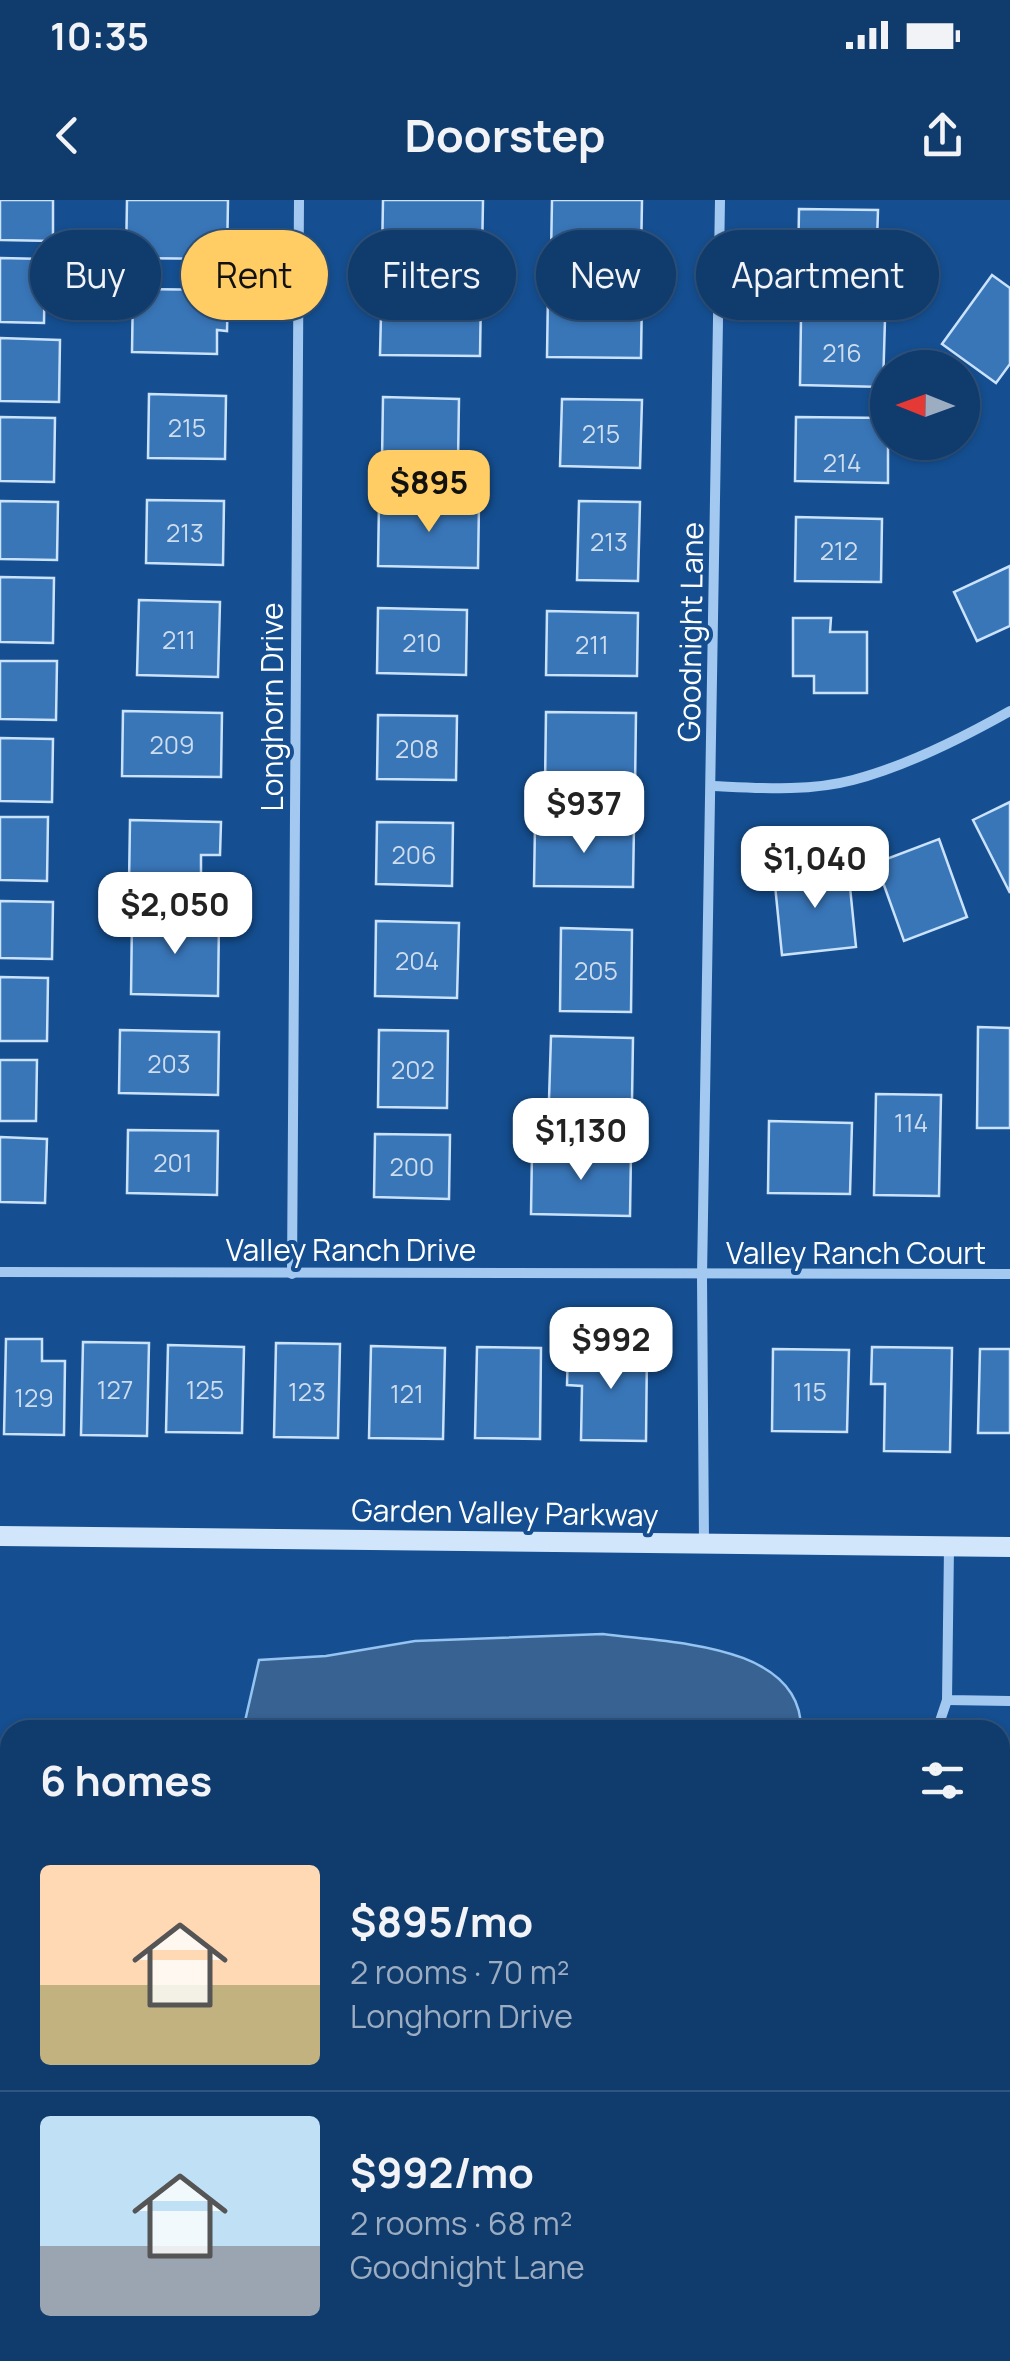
<!DOCTYPE html>
<html lang="en">
<head>
<meta charset="utf-8">
<style>
	body { margin:0; font-family:Manrope,sans-serif; background:#1e4675; color:#f1f3f6; height:100vh; display:flex; flex-direction:column; font-size:38px; white-space:nowrap }
	* { box-sizing:border-box; margin:0 }
	p { font-size:32px; color:#9cadc2 }
	.icon { flex:none; width:55px; height:55px; fill:none; stroke:currentColor; stroke-width:2; stroke-linecap:round; stroke-linejoin:round }
	.map { position:relative; flex:1; overflow:hidden }
	.side { position:absolute; left:0px; top:1520px; width:1010px; height:642px; display:flex; flex-direction:column; background:#103b6d; border-radius:30px 30px 0 0; box-shadow:0 2px 8px #0004,0 0 0 2px #305580 }
	.side>* { flex:none }
	.hud { position:absolute; left:30px; top:30px; width:950px; height:90px; display:flex; gap:20px }
	.needle { width:65px; rotate:271deg }
	.buttons { position:absolute; left:870px; top:150px; display:grid; gap:20px }
	.buttons a { display:grid; place-items:center; width:110px; height:110px; border-radius:50%; background:#103b6d; box-shadow:0 2px 8px #0004,0 0 0 2px #305580; font-size:50px }
	.price { position:absolute; translate:-50% -85px; padding:0 22px; border-radius:20px; background:#fff; color:#222; font-size:32px; line-height:65px; filter:drop-shadow(0 2px 5px #0008) }
	.price::after { content:''; position:absolute; left:50%; top:60px; width:30px; height:22px; margin-left:-15px; background:inherit; clip-path:polygon(0 0,100% 0,50% 100%) }
	.price.current { background:#ffcd63; color:#111 }
	ul { padding:0; list-style:none }
	li { display:flex; align-items:center; gap:30px; height:250px; padding:0 40px }
	li+li { border-top:2px solid #305580 }
	li span { display:grid; place-items:center; flex:none; width:280px; height:200px; border-radius:10px; color:#555 }
	li>.icon { margin-inline-start:auto }
	span .icon { width:120px; height:120px; fill:#fffc; stroke-width:1 }
	li b { font-size:42px }
	h2 { display:flex; justify-content:space-between; align-items:center; height:120px; padding:0 40px; font-size:42px }
	.chip { padding:0 35px; border-radius:45px; background:#103b6d; box-shadow:0 2px 8px #0004,0 0 0 2px #305580; font-size:35px; line-height:90px }
	.chip.current { background:#ffcd63; color:#111 }
	.status { display:flex; justify-content:space-between; align-items:center; height:70px; padding:0 50px; background:#103b6d; direction:ltr }
	.status svg { height:28px; fill:currentColor }
	header { display:flex; justify-content:space-between; align-items:center; height:130px; padding:0 40px; background:#103b6d; font-size:45px; font-weight:700 }
	.map>svg:first-child { display:block }
	.water { fill:#376292; stroke:#95c4f3; stroke-width:2.5 }
	.building { fill:#3976b8; stroke:#cae2fc; stroke-width:2.5 }
	.lines { fill:none; stroke-linecap:round; stroke-linejoin:round }
	.street { stroke:#a3c9f1; stroke-width:10 }
	.secondary { stroke:#d1e5fb; stroke-width:20 }
	.labels { text-anchor:middle; dominant-baseline:central; stroke-width:8; stroke-linejoin:round; paint-order:stroke }
	.number-label { font-size:25px; fill:#cedded }
	.street-label { font-size:30px; fill:#fff; stroke:#154f91 }
</style>
</head>
<body>
<div class="status"><b>10:35</b><svg viewBox="0 0 49 12"><path d="M0 12V9h3v3zM5 12V6h3v6zM10 12V3h3v9zM15 12V0h3v12zM26 1h20v11H26zM47 4h2v5h-2z"/></svg></div>
<header><svg class="icon" aria-label="back" viewBox="0 0 24 24"><path d="M15 5l-7 7 7 7"/></svg>Doorstep<svg class="icon" aria-label="share" viewBox="0 0 24 24"><path d="M12 15V3M7 8l5-5 5 5M5 13v7h14v-7"/></svg></header>
<div class="map">
<svg width="1010" height="2161" viewBox="0 0 1010 2161">
	<rect width="100%" height="100%" fill="#154f91"/>
	<!-- water -->
	<g class="water">
		<path d="M603,1434C666,1443 802,1442 801,1530H243L259,1460L326,1456L415,1441Z"/>
		<polygon points="101,2153 101,2152 653,2153 651,2161 102,2161"/>
	</g>
	<!-- building -->
	<g class="building">
		<polygon points="0,0 53,0 53,41 0,40"/>
		<polygon points="127,0 228,0 227,59 126,58"/>
		<polygon points="383,0 483,0 482,58 382,56"/>
		<polygon points="552,0 642,0 641,57 551,55"/>
		<polygon points="799,9 878,10 876,72 798,71"/>
		<polygon points="0,58 45,59 44,123 0,122"/>
		<polygon points="992,75 1010,88 1010,164 996,183 942,144"/>
		<polygon points="133,89 228,90 227,131 217,130 217,154 132,152"/>
		<polygon points="393,91 481,92 480,156 380,155 381,114 393,114"/>
		<polygon points="548,92 642,94 641,158 547,157"/>
		<polygon points="801,118 885,119 883,187 800,185"/>
		<polygon points="0,138 60,140 59,202 0,201"/>
		<polygon points="149,194 226,196 225,259 148,258"/>
		<polygon points="383,197 459,199 458,262 382,261"/>
		<polygon points="562,199 642,200 640,268 560,266"/>
		<polygon points="0,217 55,218 54,282 0,281"/>
		<polygon points="796,217 888,218 888,283 795,281"/>
		<polygon points="147,300 224,301 223,365 146,363"/>
		<polygon points="0,301 58,302 57,360 0,359"/>
		<polygon points="579,301 640,302 638,381 577,380"/>
		<polygon points="379,302 479,303 478,368 378,366"/>
		<polygon points="796,317 882,319 881,382 795,381"/>
		<polygon points="1010,366 1010,426 977,441 954,392"/>
		<polygon points="0,377 54,378 53,443 0,442"/>
		<polygon points="139,400 220,402 218,477 137,475"/>
		<polygon points="378,408 467,410 466,475 377,473"/>
		<polygon points="547,411 638,413 637,476 546,475"/>
		<polygon points="793,418 831,418 830,432 867,432 867,493 814,493 814,476 793,476"/>
		<polygon points="0,461 57,461 56,520 0,519"/>
		<polygon points="123,511 222,513 221,577 122,576"/>
		<polygon points="546,512 636,513 635,588 545,587"/>
		<polygon points="378,515 457,516 456,580 377,579"/>
		<polygon points="0,538 53,539 52,602 0,601"/>
		<polygon points="1010,602 1010,693 973,620"/>
		<polygon points="0,617 48,617 47,681 0,680"/>
		<polygon points="130,620 221,622 220,655 201,655 201,687 129,685"/>
		<polygon points="377,622 453,623 452,686 376,684"/>
		<polygon points="535,624 634,625 633,687 534,686"/>
		<polygon points="939,639 967,717 904,741 876,663"/>
		<polygon points="848,667 856,747 782,755 774,675"/>
		<polygon points="0,701 53,702 52,759 0,758"/>
		<polygon points="132,718 219,720 218,796 131,794"/>
		<polygon points="376,721 459,723 457,798 375,796"/>
		<polygon points="561,728 632,730 631,812 560,811"/>
		<polygon points="0,777 48,778 47,841 0,841"/>
		<polygon points="978,827 1010,828 1010,928 977,928"/>
		<polygon points="120,830 219,832 218,895 119,893"/>
		<polygon points="379,830 448,831 447,908 378,907"/>
		<polygon points="551,836 633,838 632,901 549,900"/>
		<polygon points="0,860 37,860 36,921 0,921"/>
		<polygon points="876,894 941,895 939,996 874,995"/>
		<polygon points="769,921 852,923 850,994 768,993"/>
		<polygon points="128,930 218,931 217,995 127,993"/>
		<polygon points="375,934 450,935 449,999 374,997"/>
		<polygon points="0,937 47,939 45,1003 0,1002"/>
		<polygon points="532,950 631,952 630,1016 531,1014"/>
		<polygon points="6,1139 42,1139 42,1161 65,1161 64,1235 4,1234"/>
		<polygon points="83,1142 149,1143 147,1236 81,1235"/>
		<polygon points="276,1143 340,1144 338,1238 274,1237"/>
		<polygon points="168,1145 244,1147 242,1233 166,1232"/>
		<polygon points="371,1146 445,1148 443,1239 369,1238"/>
		<polygon points="477,1147 541,1148 540,1239 475,1238"/>
		<polygon points="568,1147 647,1148 646,1241 581,1240 582,1186 567,1185"/>
		<polygon points="872,1147 952,1148 950,1252 884,1251 885,1184 871,1184"/>
		<polygon points="773,1149 849,1150 847,1232 772,1231"/>
		<polygon points="980,1149 1010,1149 1010,1233 978,1233"/>
		<polygon points="1000,1576 1010,1576 1010,2161 958,2161 958,2152 1000,2152"/>
	</g>
	<g class="lines">
		<!-- street -->
		<g class="street">
			<path d="M713,586C759,588 808,592 853,580C907,566 962,538 1010,511"/>
			<polyline points="0,1072 1010,1074"/>
			<polyline points="292,1074 299,0"/>
			<polyline points="704,1343 702,1076 720,0"/>
			<polyline points="949,1347 947,1500 1010,1501"/>
			<polyline points="937,1530 947,1500"/>
			<polyline points="0,1784 10,1786"/>
			<polyline points="63,2161 63,2152"/>
			<polyline points="868,2161 870,2152"/>
		</g>
		<!-- secondary -->
		<polyline class="secondary" points="0,1336 1010,1347"/>
	</g>
	<g class="labels">
		<!-- number labels -->
		<g class="number-label">
			<text x="842" y="152">216</text>
			<text x="187" y="227">215</text>
			<text x="601" y="233">215</text>
			<text x="842" y="262">214</text>
			<text x="185" y="332">213</text>
			<text x="609" y="341">213</text>
			<text x="839" y="350">212</text>
			<text x="179" y="439">211</text>
			<text x="422" y="442">210</text>
			<text x="592" y="444">211</text>
			<text x="172" y="544">209</text>
			<text x="417" y="548">208</text>
			<text x="414" y="654">206</text>
			<text x="417" y="760">204</text>
			<text x="596" y="770">205</text>
			<text x="169" y="863">203</text>
			<text x="413" y="869">202</text>
			<text x="911" y="922">114</text>
			<text x="173" y="962">201</text>
			<text x="412" y="966">200</text>
			<text x="115" y="1189">127</text>
			<text x="205" y="1189">125</text>
			<text x="307" y="1191">123</text>
			<text x="810" y="1191">115</text>
			<text x="407" y="1193">121</text>
			<text x="34" y="1197">129</text>
		</g>
		<!-- street labels -->
		<g class="street-label">
			<text transform="translate(690 432) rotate(-89)">Goodnight Lane</text>
			<text transform="translate(271 507) rotate(-90)">Longhorn Drive</text>
			<text x="351" y="1049">Valley Ranch Drive</text>
			<text x="856" y="1052">Valley Ranch Court</text>
			<text transform="translate(505 1312) rotate(1)">Garden Valley Parkway</text>
		</g>
	</g>
</svg>
<div class="buttons">
<a><svg class="needle" viewBox="-14 -14 28 28"><path d="M0-13l5 13h-10z" fill="#e53935"/><path d="M0 13l5-13h-10z" fill="#9cadc2"/></svg></a>
</div>
<b class="price current" style="left:429px;top:335px">$895</b>
<b class="price" style="left:584px;top:656px">$937</b>
<b class="price" style="left:815px;top:711px">$1,040</b>
<b class="price" style="left:175px;top:757px">$2,050</b>
<b class="price" style="left:581px;top:983px">$1,130</b>
<b class="price" style="left:611px;top:1192px">$992</b>
<div class="hud">
<a class="chip">Buy</a>
<a class="chip current">Rent</a>
<a class="chip">Filters</a>
<a class="chip">New</a>
<a class="chip">Apartment</a>
</div>
<section class="side">
<h2>6 homes<svg class="icon" aria-label="filters" viewBox="0 0 24 24"><path d="M4 7h16M4 17h16"/><circle cx="9" cy="7" r="2"/><circle cx="15" cy="17" r="2"/></svg></h2>
<ul>
<li><span style="background:linear-gradient(#ffd9b3 60%,#c2b280 0)"><svg class="icon" aria-label="home" viewBox="0 0 24 24"><path d="M3 11l9-7 9 7M6 9v11h12V9"/></svg></span><div><b>$895/mo</b><p>2 rooms · 70 m²</p><p>Longhorn Drive</p></div></li>
<li><span style="background:linear-gradient(#bfe0f5 65%,#9aa5b1 0)"><svg class="icon" aria-label="home" viewBox="0 0 24 24"><path d="M3 11l9-7 9 7M6 9v11h12V9"/></svg></span><div><b>$992/mo</b><p>2 rooms · 68 m²</p><p>Goodnight Lane</p></div></li>
</ul>
</section>
</div>
</body>
</html>
